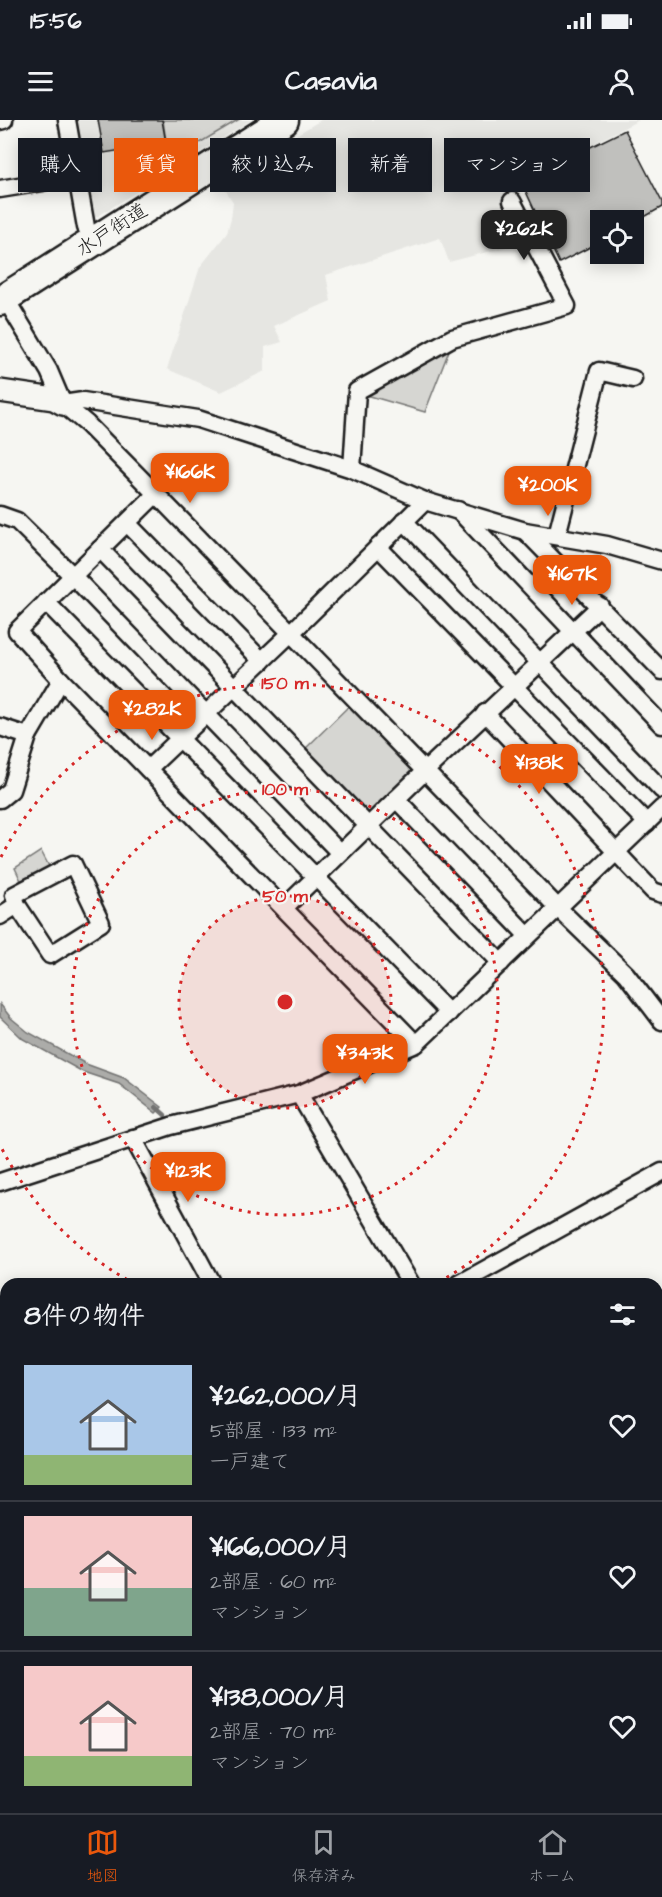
<!DOCTYPE html>
<html lang="ja">
<head>
<meta charset="utf-8">
<style>
	body { margin:0; font-family:"Architects Daughter","Klee One",sans-serif; background:#242831; color:#f1f3f6; height:100vh; display:flex; flex-direction:column; font-size:22px; white-space:nowrap }
	* { box-sizing:border-box; margin:0 }
	p { font-size:20px; color:#9ea1a6 }
	.icon { flex:none; width:33px; height:33px; fill:none; stroke:currentColor; stroke-width:2; stroke-linecap:round; stroke-linejoin:round }
	.map { position:relative; flex:1; overflow:hidden }
	.drawer { position:absolute; left:0px; top:1158px; width:663px; height:536px; display:flex; flex-direction:column; background:#171b24; border-radius:18px 18px 0 0; box-shadow:0 3px 15px #0003 }
	.drawer>* { flex:none }
	.top-card { position:absolute; left:18px; top:18px; width:627px; height:54px; display:flex; gap:12px }
	.controls { position:absolute; left:590px; top:90px; display:grid; gap:12px }
	.controls a { display:grid; place-items:center; width:54px; height:54px; border-radius:0px; background:#171b24; box-shadow:0 3px 15px #0003; font-size:30px }
	.price { position:absolute; translate:-50% -51px; padding:0 14px; border-radius:12px; background:#ea580c; color:#fff; font-size:20px; line-height:39px; filter:drop-shadow(0 2px 3px #0008) }
	.price::after { content:''; position:absolute; left:50%; top:36px; width:18px; height:14px; margin-left:-9px; background:inherit; clip-path:polygon(0 0,100% 0,50% 100%) }
	.price.current { background:#222; color:#fff }
	ul { padding:0; list-style:none }
	li { display:flex; align-items:center; gap:18px; height:150px; padding:0 24px }
	li+li { border-top:2px solid #363941 }
	li span { display:grid; place-items:center; flex:none; width:168px; height:120px; border-radius:0px; color:#555 }
	li>.icon { margin-inline-start:auto }
	span .icon { width:72px; height:72px; fill:#fffc; stroke-width:1 }
	li b { font-size:26px }
	h2 { display:flex; justify-content:space-between; align-items:center; height:72px; padding:0 24px; font-size:26px }
	.chip { padding:0 21px; border-radius:0px; background:#171b24; box-shadow:0 3px 15px #0003; font-size:21px; line-height:54px }
	.chip.current { background:#ea580c; color:#fff }
	.status { display:flex; justify-content:space-between; align-items:center; height:42px; padding:0 30px; background:#171b24; direction:ltr }
	.status svg { height:16px; fill:currentColor }
	header { display:flex; justify-content:space-between; align-items:center; height:78px; padding:0 24px; background:#171b24; font-size:27px; font-weight:800 }
	.tab-bar { display:flex; justify-content:space-around; align-items:center; height:84px; border-top:2px solid #363941; background:#171b24; font-size:16px; color:#9ea1a6 }
	.tab-bar a { display:grid; justify-items:center; gap:3px }
	.tab-bar .current { color:#ea580c }
	.map>svg:first-child { display:block }
	.built { fill:#e6e6e2 }
	.green { fill:#d6d6d2; stroke:#797977; stroke-width:1.5 }
	.water { fill:#acaca9; stroke:#727271; stroke-width:1.5 }
	.lines { fill:none; stroke-linecap:round; stroke-linejoin:round }
	.stream { stroke:#727271; stroke-width:4.5 }
	.building { fill:#c0c0bd; stroke:#1c1c1c; stroke-width:1.5 }
	.minor-casing { stroke:#1c1c1c; stroke-width:21 }
	.tertiary-casing { stroke:#1c1c1c; stroke-width:26 }
	.trunk-casing { stroke:#1c1c1c; stroke-width:33 }
	.minor { stroke:#f6f6f2; stroke-width:16 }
	.tertiary { stroke:#f6f6f2; stroke-width:21 }
	.trunk { stroke:#f6f6f2; stroke-width:28 }
	.ring { fill:none; stroke:#d62828; stroke-width:3; stroke-dasharray:3 6 }
	.labels { text-anchor:middle; dominant-baseline:central; stroke-width:4.5; stroke-linejoin:round; paint-order:stroke }
	.street-label { font-size:20px; fill:#1c1c1c; stroke:#f6f6f2 }
	.centre { fill:#d62828; stroke:#f6f6f2; stroke-width:3 }
	.ring-label { font-size:18px; text-anchor:middle; font-weight:bold; fill:#d62828; stroke:#f6f6f2; stroke-width:4.5; stroke-linejoin:round; paint-order:stroke }
</style>
</head>
<body>
<div class="status"><b>15:56</b><svg viewBox="0 0 49 12"><path d="M0 12V9h3v3zM5 12V6h3v6zM10 12V3h3v9zM15 12V0h3v12zM26 1h20v11H26zM47 4h2v5h-2z"/></svg></div>
<header><svg class="icon" aria-label="menu" viewBox="0 0 24 24"><path d="M4 6h16M4 12h16M4 18h16"/></svg>Casavia<svg class="icon" aria-label="person" viewBox="0 0 24 24"><circle cx="12" cy="8" r="4"/><path d="M4 21q1-7 8-7t8 7"/></svg></header>
<div class="map">
<svg width="662" height="1693" viewBox="0 0 662 1693">
	<rect width="100%" height="100%" fill="#f6f6f2"/>
	<filter id="ink" filterUnits="userSpaceOnUse"><feTurbulence type="fractalNoise" baseFrequency=".0167" numOctaves="2"/><feDisplacementMap in="SourceGraphic" scale="12" xChannelSelector="R" yChannelSelector="G"/><feConvolveMatrix kernelMatrix="1 2 1 2 8 2 1 2 1" color-interpolation-filters="sRGB"/></filter>
	<g filter="url(#ink)">
		<!-- built -->
		<g class="built">
			<polygon points="74,0 251,0 95,98 91,97"/>
			<polygon points="321,0 639,0 516,64 541,118 449,142 440,118 326,155 331,181 274,206 282,222 265,227 265,251 221,272 167,249 200,147 227,113 231,98 233,82 220,61"/>
		</g>
		<!-- green -->
		<g class="green">
			<polygon points="163,0 238,0 169,41"/>
			<polygon points="452,223 425,292 363,274"/>
			<polygon points="355,580 422,648 369,701 301,633"/>
			<polygon points="41,731 52,752 24,767 15,748"/>
		</g>
		<!-- water -->
		<polygon class="water" points="0,884 11,898 28,912 86,944 124,958 162,987 156,993 119,964 83,952 23,919 0,897"/>
		<g class="lines">
			<!-- stream -->
			<polyline class="stream" points="156,987 165,995"/>
		</g>
		<!-- building -->
		<g class="building">
			<polygon points="98,0 162,0 166,23 104,33"/>
			<polygon points="625,10 662,82 662,87 639,100 600,100 600,122 559,143 522,63 528,60 527,58"/>
		</g>
		<g class="lines">
			<defs>
				<g id="minor">
					<polyline points="67,0 86,107 94,122"/>
					<polyline points="0,1 4,0"/>
					<polyline points="0,69 43,62"/>
					<polyline points="5,178 49,251 63,284 87,304 156,374 558,788 626,854 662,901"/>
					<polyline points="63,284 83,281 198,299 352,349 425,381 525,411 607,425 662,441"/>
					<polyline points="352,349 357,271 452,218 567,186 512,81"/>
					<polyline points="156,374 17,511 61,560 416,924"/>
					<polyline points="458,390 662,605"/>
					<polyline points="0,395 17,401 72,455 340,733"/>
					<polyline points="404,401 662,670"/>
					<polyline points="127,403 262,541"/>
					<polyline points="525,411 662,551"/>
					<polyline points="557,415 599,251 633,259"/>
					<polyline points="378,427 647,703"/>
					<polyline points="100,429 501,843"/>
					<polyline points="46,482 449,893"/>
					<polyline points="485,593 653,771 662,774"/>
					<polyline points="0,607 28,616"/>
					<polyline points="148,649 291,513 425,381"/>
					<polyline points="0,679 11,670 28,616 61,560"/>
					<polyline points="396,679 528,816"/>
					<polygon points="73,744 101,803 50,835 17,785 14,775"/>
					<polyline points="284,788 425,651 600,486"/>
					<polyline points="0,796 17,785"/>
					<polyline points="299,974 411,1164"/>
					<polyline points="133,1018 212,1164"/>
					<polyline points="0,1062 171,1006 299,974 416,924 662,688"/>
					<polyline points="459,1164 662,1052"/>
					<polyline points="0,1200 6,1214"/>
					<polyline points="657,1266 662,1263"/>
					<polyline points="657,1302 662,1312"/>
					<polyline points="0,1356 6,1356"/>
					<polyline points="657,1371 662,1373"/>
					<polyline points="0,1482 6,1483"/>
					<polyline points="657,1557 662,1565"/>
					<polyline points="0,1568 6,1575"/>
					<polyline points="657,1598 662,1594"/>
					<polyline points="106,1688 111,1693"/>
					<polyline points="634,1688 645,1693"/>
				</g>
				<polyline id="tertiary" points="0,271 54,279 63,284"/>
				<polyline id="trunk" points="0,181 284,0"/>
			</defs>
			<!-- minor casing -->
			<use href="#minor" class="minor-casing"/>
			<!-- tertiary casing -->
			<use href="#tertiary" class="tertiary-casing"/>
			<!-- trunk casing -->
			<use href="#trunk" class="trunk-casing"/>
			<!-- minor -->
			<use href="#minor" class="minor"/>
			<!-- tertiary -->
			<use href="#tertiary" class="tertiary"/>
			<!-- trunk -->
			<use href="#trunk" class="trunk"/>
		</g>
	</g>
	<!-- distance rings -->
	<circle cx="285" cy="882" r="106" fill="#d62828" fill-opacity=".12"/>
	<g class="ring">
		<circle cx="285" cy="882" r="106"/>
		<circle cx="285" cy="882" r="213"/>
		<path d="M135 1164A319 319 0 0 1 1 1027M1 737A319 319 0 1 1 435 1164"/>
	</g>
	<g class="labels">
		<!-- street labels -->
		<g class="street-label">
			<text transform="translate(112 110) rotate(-33)">水戸街道</text>
		</g>
	</g>
	<circle cx="285" cy="882" r="9" class="centre"/>
	<g class="ring-label">
		<text x="285" y="569">150 m</text>
		<text x="285" y="675">100 m</text>
		<text x="285" y="782">50 m</text>
	</g>
</svg>
<div class="controls">
<a><svg class="icon" aria-label="locate" viewBox="0 0 24 24"><circle cx="12" cy="12" r="6"/><path d="M12 2v4M12 18v4M2 12h4M18 12h4"/></svg></a>
</div>
<b class="price current" style="left:524px;top:141px">¥262K</b>
<b class="price" style="left:190px;top:384px">¥166K</b>
<b class="price" style="left:548px;top:397px">¥200K</b>
<b class="price" style="left:572px;top:486px">¥167K</b>
<b class="price" style="left:152px;top:621px">¥282K</b>
<b class="price" style="left:539px;top:675px">¥138K</b>
<b class="price" style="left:365px;top:965px">¥343K</b>
<b class="price" style="left:188px;top:1083px">¥123K</b>
<div class="top-card">
<a class="chip">購入</a>
<a class="chip current">賃貸</a>
<a class="chip">絞り込み</a>
<a class="chip">新着</a>
<a class="chip">マンション</a>
</div>
<section class="drawer">
<h2>8件の物件<svg class="icon" aria-label="filters" viewBox="0 0 24 24"><path d="M4 7h16M4 17h16"/><circle cx="9" cy="7" r="2"/><circle cx="15" cy="17" r="2"/></svg></h2>
<ul>
<li><span style="background:linear-gradient(#a9c7e8 75%,#8fb573 0)"><svg class="icon" aria-label="home" viewBox="0 0 24 24"><path d="M3 11l9-7 9 7M6 9v11h12V9"/></svg></span><div><b>¥262,000/月</b><p>5部屋 · 133 m²</p><p>一戸建て</p></div><svg class="icon" aria-label="heart" viewBox="0 0 24 24"><path d="M12 20l-8-8c-3-5 5-10 8-4 3-6 11-1 8 4z"/></svg></li>
<li><span style="background:linear-gradient(#f6c9c9 60%,#7fa58c 0)"><svg class="icon" aria-label="home" viewBox="0 0 24 24"><path d="M3 11l9-7 9 7M6 9v11h12V9"/></svg></span><div><b>¥166,000/月</b><p>2部屋 · 60 m²</p><p>マンション</p></div><svg class="icon" aria-label="heart" viewBox="0 0 24 24"><path d="M12 20l-8-8c-3-5 5-10 8-4 3-6 11-1 8 4z"/></svg></li>
<li><span style="background:linear-gradient(#f6c9c9 75%,#8fb573 0)"><svg class="icon" aria-label="home" viewBox="0 0 24 24"><path d="M3 11l9-7 9 7M6 9v11h12V9"/></svg></span><div><b>¥138,000/月</b><p>2部屋 · 70 m²</p><p>マンション</p></div><svg class="icon" aria-label="heart" viewBox="0 0 24 24"><path d="M12 20l-8-8c-3-5 5-10 8-4 3-6 11-1 8 4z"/></svg></li>
</ul>
</section>
</div>
<nav class="tab-bar">
<a class="current"><svg class="icon" aria-label="map" viewBox="0 0 24 24"><path d="M3 6l6-2 6 2 6-2v14l-6 2-6-2-6 2zM9 4v14M15 6v14"/></svg>地図</a>
<a><svg class="icon" aria-label="saved" viewBox="0 0 24 24"><path d="M7 4h10v16l-5-4-5 4z"/></svg>保存済み</a>
<a><svg class="icon" aria-label="home" viewBox="0 0 24 24"><path d="M3 11l9-7 9 7M6 9v11h12V9"/></svg>ホーム</a>
</nav>
</body>
</html>
